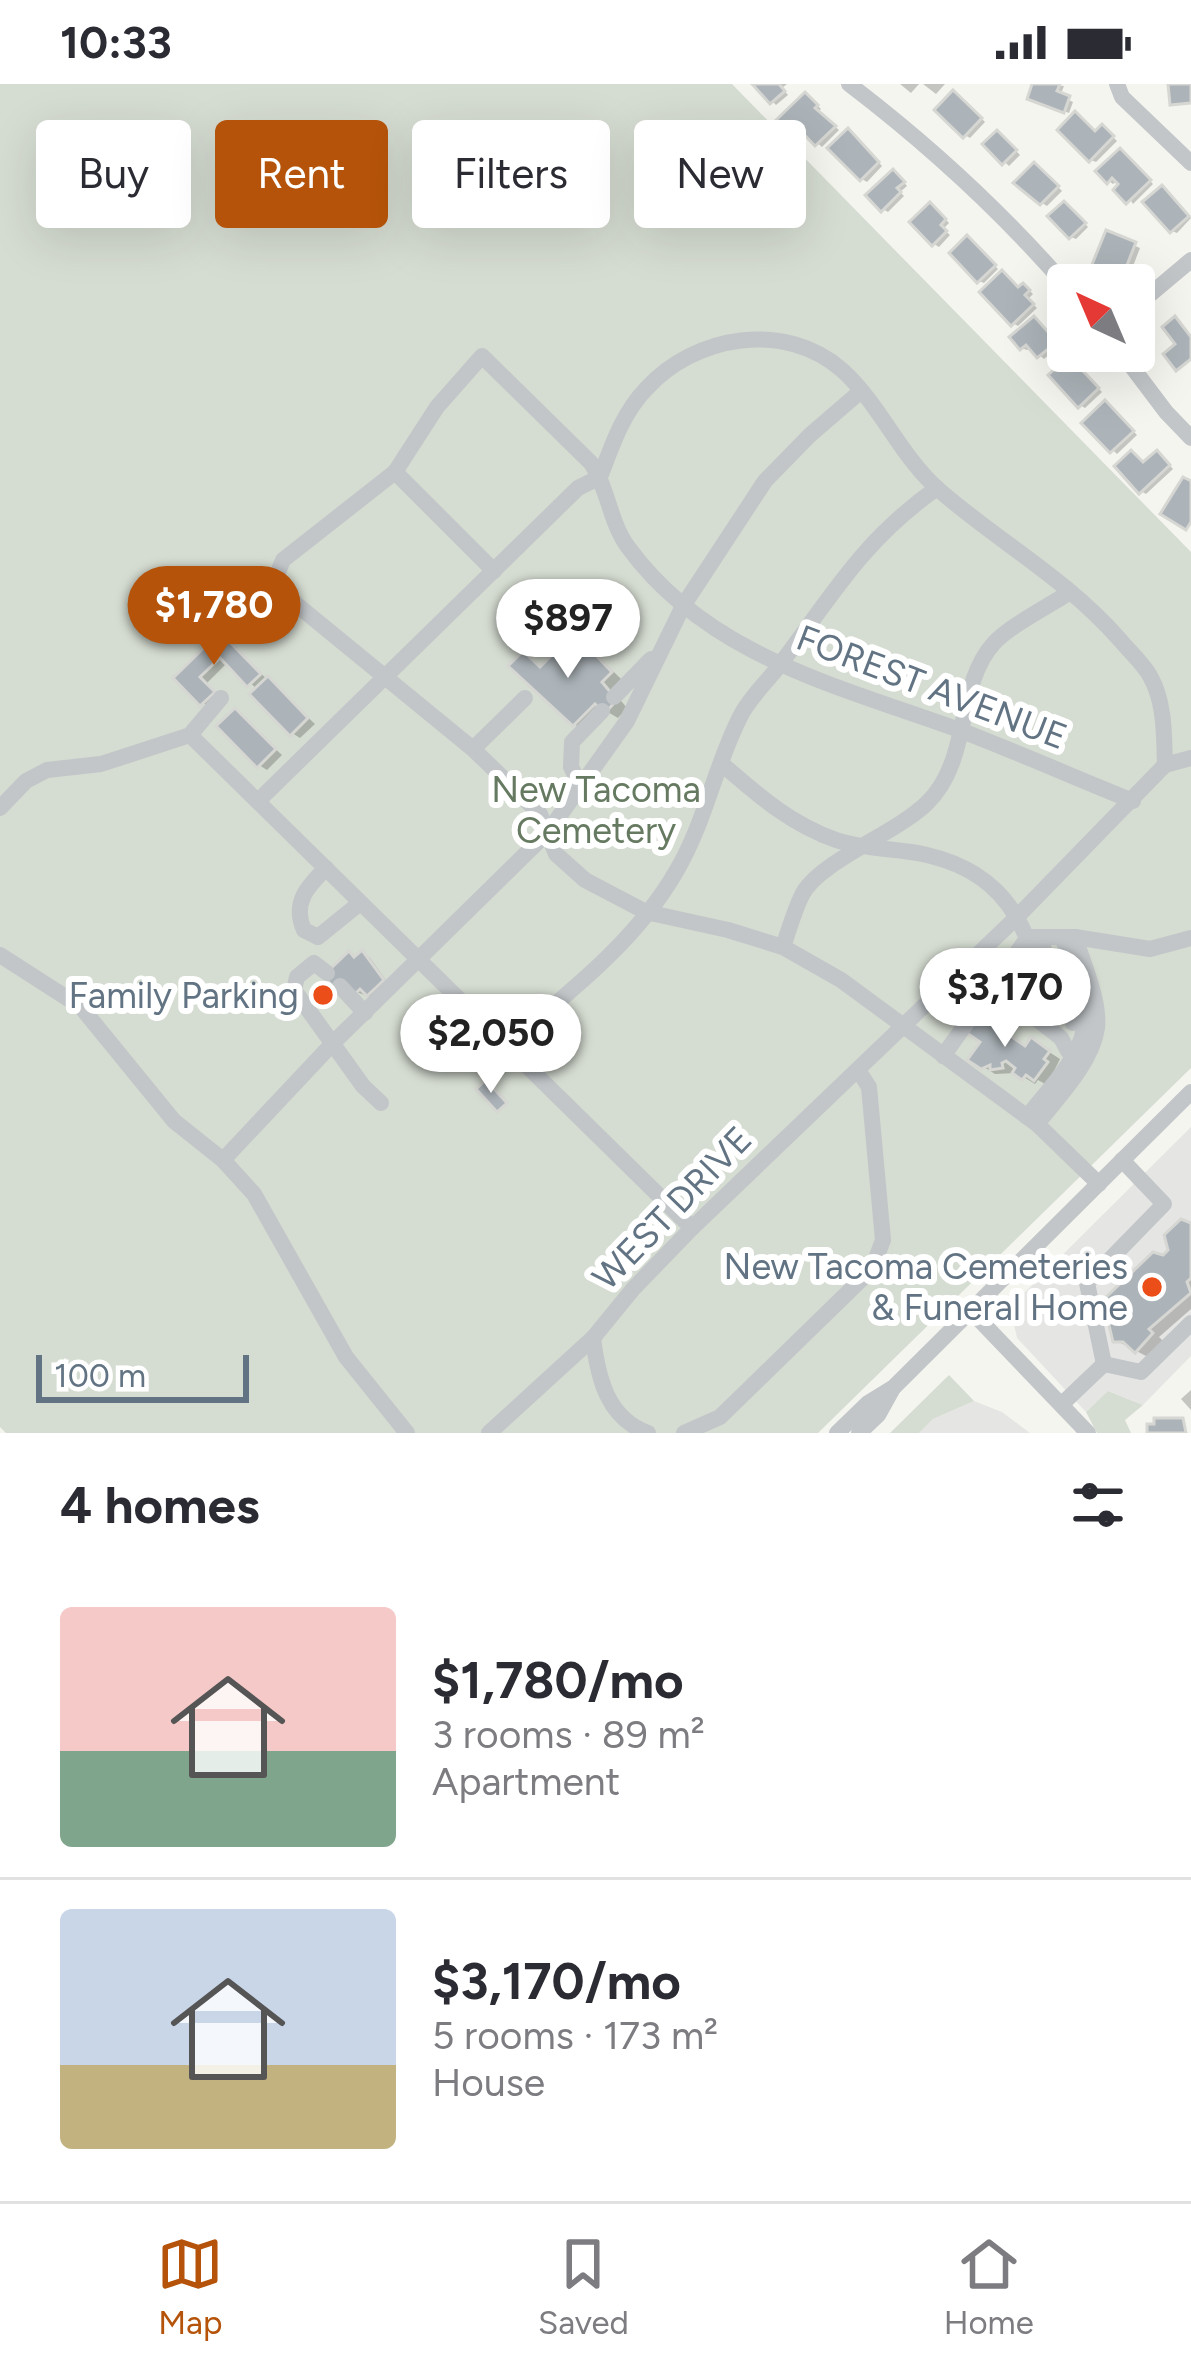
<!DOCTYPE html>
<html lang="en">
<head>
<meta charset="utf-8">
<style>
	body { margin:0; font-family:Figtree,sans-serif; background:#f2f2f3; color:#2b2b33; height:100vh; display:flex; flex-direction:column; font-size:45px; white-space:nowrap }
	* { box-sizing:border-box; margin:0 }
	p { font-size:39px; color:#7c7c81 }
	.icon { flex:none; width:66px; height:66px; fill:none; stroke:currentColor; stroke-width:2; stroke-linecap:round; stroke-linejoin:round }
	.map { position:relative; height:1349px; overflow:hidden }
	.side { display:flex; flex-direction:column; background:#fff; flex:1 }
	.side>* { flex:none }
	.banner { position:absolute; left:36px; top:36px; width:1119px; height:108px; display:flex; gap:24px }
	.needle { width:78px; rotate:316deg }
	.controls { position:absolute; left:1047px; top:180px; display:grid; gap:24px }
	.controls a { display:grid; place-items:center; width:108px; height:108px; border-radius:12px; background:#fff; box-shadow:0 12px 48px #0002; font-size:60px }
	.scale { position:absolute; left:36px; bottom:30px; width:213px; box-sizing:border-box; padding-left:12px; border:6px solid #627483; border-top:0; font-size:33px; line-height:42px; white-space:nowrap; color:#627483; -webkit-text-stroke:9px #fff; paint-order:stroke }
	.price { position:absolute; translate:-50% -102px; padding:0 27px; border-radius:42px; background:#fff; color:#222; font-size:39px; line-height:78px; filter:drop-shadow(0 3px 6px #0008) }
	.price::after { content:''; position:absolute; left:50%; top:72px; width:36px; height:27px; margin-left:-18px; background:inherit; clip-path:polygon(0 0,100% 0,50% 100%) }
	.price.active { background:#b45309; color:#fff }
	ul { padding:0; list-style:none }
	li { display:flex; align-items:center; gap:36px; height:300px; padding:0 60px }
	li+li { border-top:3px solid #e1e1e2 }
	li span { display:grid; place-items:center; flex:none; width:336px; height:240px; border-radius:12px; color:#555 }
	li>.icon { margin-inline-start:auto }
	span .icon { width:144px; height:144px; fill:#fffc; stroke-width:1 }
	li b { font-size:51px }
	h2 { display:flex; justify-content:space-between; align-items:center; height:144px; padding:0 60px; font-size:51px }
	.tag { padding:0 42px; border-radius:12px; background:#fff; box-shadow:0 12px 48px #0002; font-size:42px; line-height:108px }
	.tag.active { background:#b45309; color:#fff }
	.status { display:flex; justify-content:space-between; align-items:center; height:84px; padding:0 60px; background:#fff; direction:ltr }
	.status svg { height:33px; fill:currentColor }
	.menu { display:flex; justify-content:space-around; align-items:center; height:168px; border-top:3px solid #e1e1e2; background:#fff; font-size:33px; color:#7c7c81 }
	.menu a { display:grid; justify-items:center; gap:6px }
	.menu .active { color:#b45309 }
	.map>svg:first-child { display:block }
	.built { fill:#e5e6e4 }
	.green { fill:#d5dcd1 }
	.shadow { fill:#0003 }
	.building { fill:#acb4b9; stroke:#d6d6d3; stroke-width:3 }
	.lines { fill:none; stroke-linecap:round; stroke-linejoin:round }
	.minor { stroke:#c2c6c9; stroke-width:16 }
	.poi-dot { fill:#ec4e19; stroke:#fff; stroke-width:4.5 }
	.labels { text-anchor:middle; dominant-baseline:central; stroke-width:12; stroke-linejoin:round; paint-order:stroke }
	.street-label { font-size:36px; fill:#627483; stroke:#fff }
	.park-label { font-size:36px; fill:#667a61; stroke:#fff }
	.poi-label { font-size:36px; fill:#627483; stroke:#fff; text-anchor:end }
</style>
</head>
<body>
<div class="status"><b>10:33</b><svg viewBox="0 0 49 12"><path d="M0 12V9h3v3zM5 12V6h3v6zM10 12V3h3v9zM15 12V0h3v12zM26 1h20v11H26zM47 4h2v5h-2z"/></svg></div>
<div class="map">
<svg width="1191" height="1349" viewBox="0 0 1191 1349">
	<rect width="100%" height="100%" fill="#f5f5f0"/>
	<!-- built -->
	<g class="built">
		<polygon points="1191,1043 1191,1272 1143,1321 1108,1307 1086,1328 1017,1254 1011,1227 1014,1219"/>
		<polygon points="974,1317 1002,1328 1030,1349 919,1349 933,1335"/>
	</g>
	<!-- green -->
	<g class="green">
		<polygon points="0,0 732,0 1191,468 1191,984 818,1349 6,1349 0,1343"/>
		<polygon points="949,1291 974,1317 933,1335 919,1349 890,1349"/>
		<polygon points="1108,1307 1143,1321 1125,1336 1131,1349 1097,1349 1086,1328"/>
	</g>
	<!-- shadow -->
	<g class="shadow">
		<polygon points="756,0 787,0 782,4 788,11 776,21"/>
		<polygon points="900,0 919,0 911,9"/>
		<polygon points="923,0 945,0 936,10"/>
		<polygon points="1035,0 1064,2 1060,12 1073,18 1069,29 1035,16"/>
		<polygon points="959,12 985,38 970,54 965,51"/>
		<polygon points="810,14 821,25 817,28 839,46 822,63 800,43 792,51 787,48"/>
		<polygon points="1107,47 1117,57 1096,78 1091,76 1097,50"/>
		<polygon points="853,50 882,82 867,98 862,95"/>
		<polygon points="1002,52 1020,71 1009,82 986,60"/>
		<polygon points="1125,70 1153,100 1133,120 1118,96 1113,100 1109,97"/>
		<polygon points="1040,84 1062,107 1047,122 1042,119"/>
		<polygon points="898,92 907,102 900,108 904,112 888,128 883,125"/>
		<polygon points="1167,107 1191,134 1177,149 1172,147"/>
		<polygon points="1069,123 1088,143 1076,155 1071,153"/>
		<polygon points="935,124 949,139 943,145 950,151 939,163 934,160"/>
		<polygon points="1107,150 1140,164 1128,195 1100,184"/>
		<polygon points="972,158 998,185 984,199 979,197"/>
		<polygon points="1028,205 1033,210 1028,215 1037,224 1018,242 1013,239 1020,206"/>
		<polygon points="1039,238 1059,262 1044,275 1031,263 1027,266 1022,264"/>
		<polygon points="1074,278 1102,308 1085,324 1080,321"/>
		<polygon points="1110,323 1137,351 1117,370 1085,339"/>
		<polygon points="1162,373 1173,385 1146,410 1141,407 1144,381"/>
		<polygon points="221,552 315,640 300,654 292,649 258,606 228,578 207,599 221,614 210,625 177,594"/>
		<polygon points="570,558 597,571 622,596 612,606 627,624 618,634 606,627 586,647 574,640 524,570 543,585"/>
		<polygon points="235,628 282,671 267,686 259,681"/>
		<polygon points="362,869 370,874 390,902 377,915 356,908 357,875"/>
		<polygon points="1043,964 1060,975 1047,1001 1038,996 1035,1000 1017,989 995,990 971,975"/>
		<polygon points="1191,1142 1191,1225 1159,1253 1163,1257 1148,1273 1115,1256 1164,1174"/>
		<polygon points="1191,1306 1191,1326 1181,1315"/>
	</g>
	<!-- building -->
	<g class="building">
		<polygon points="752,0 779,0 785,7 770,20"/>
		<polygon points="1032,0 1060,0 1057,7 1070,12 1064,29 1027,15"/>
		<polygon points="1168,0 1191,0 1191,19 1170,21"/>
		<polygon points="953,6 982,34 963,54 934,26"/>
		<polygon points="805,8 818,21 815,24 836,42 815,62 795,41 785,51 774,38"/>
		<polygon points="1075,27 1095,47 1102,40 1114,52 1089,78 1057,46"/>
		<polygon points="848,44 879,78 860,97 827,64"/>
		<polygon points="997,46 1017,66 1002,81 982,60"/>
		<polygon points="1120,64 1151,96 1126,120 1113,106 1118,100 1112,94 1107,100 1095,87"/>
		<polygon points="1034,78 1059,102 1040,121 1013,99"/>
		<polygon points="893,85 905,98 897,104 901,108 881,128 865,111"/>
		<polygon points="1162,101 1189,132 1170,149 1142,118"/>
		<polygon points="1064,117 1086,139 1069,155 1047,132"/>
		<polygon points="930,118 946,135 941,141 947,147 932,162 909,138"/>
		<polygon points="1106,146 1136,158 1122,194 1091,183"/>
		<polygon points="967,151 996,181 977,199 949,169"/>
		<polygon points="1002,186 1018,203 1023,199 1030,206 1025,211 1034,220 1011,242 979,208"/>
		<polygon points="1034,232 1057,258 1037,274 1026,261 1020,266 1009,253"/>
		<polygon points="1175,232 1191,253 1191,275 1176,287 1163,270 1175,260 1162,243"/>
		<polygon points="1069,272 1099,304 1078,324 1048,291"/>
		<polygon points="1105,316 1134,347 1110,369 1081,339"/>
		<polygon points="1131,366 1143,378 1157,366 1170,381 1139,410 1114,382"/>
		<polygon points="1183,393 1191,397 1191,438 1186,446 1160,430"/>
		<polygon points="220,548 261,590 247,603 220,574 200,593 215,608 200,622 173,594"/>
		<polygon points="569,554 580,565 585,560 612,588 602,598 617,616 604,630 595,620 573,642 508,582 523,567 540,583"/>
		<polygon points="268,592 308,634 290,652 249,610"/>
		<polygon points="235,624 276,665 257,684 216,642"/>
		<polygon points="362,866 384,896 367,912 360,905 354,911 336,906 323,892 349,867 354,873"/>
		<polygon points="978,929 1025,962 1031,953 1050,967 1044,975 1048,978 1034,997 1026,991 1022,996 1012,989 1015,984 1006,977 1002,979 1003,984 990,986 990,981 981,985 967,976 980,958 964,947"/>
		<polygon points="434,947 458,972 448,981 424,956"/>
		<polygon points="486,996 507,1019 497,1028 476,1005"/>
		<polygon points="1181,1135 1191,1139 1191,1194 1187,1198 1191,1209 1149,1245 1153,1249 1135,1269 1123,1258 1113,1258 1103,1216 1153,1168 1163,1171 1168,1166 1164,1151"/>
		<polygon points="1154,1334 1183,1334 1186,1349 1147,1349 1147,1340 1154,1340"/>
	</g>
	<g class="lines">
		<!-- minor -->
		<g class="minor">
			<path d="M849,0C929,61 1002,128 1068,204"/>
			<polyline points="1117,0 1122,13 1191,79"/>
			<polyline points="1134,224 1191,176"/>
			<polyline points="1120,267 1166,328 1191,354"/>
			<polyline points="395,388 494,487"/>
			<polyline points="614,613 651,575"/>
			<polyline points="190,651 692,1144"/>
			<polyline points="473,665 525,614"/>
			<path d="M722,680C758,711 790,740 836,756C866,766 897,764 927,771C1017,792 1032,856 1050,936L1047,943"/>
			<polyline points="1165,681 1191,674"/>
			<polyline points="581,703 571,683 572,658 602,627"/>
			<path d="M258,717L578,404L600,393C612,362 622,330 646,305C695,251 785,236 842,286C880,320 900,372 939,406C1000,459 1066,494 1121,557C1130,568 1143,579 1150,592C1165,618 1164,651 1165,681"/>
			<polyline points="0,724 26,697 47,686 101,680 190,651 221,614"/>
			<path d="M326,784C307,803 292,819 304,846L318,853L360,819"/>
			<polyline points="1028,853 1075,853 1150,865 1191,854"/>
			<polyline points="1041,853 1059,928"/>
			<path d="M783,863C789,846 794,827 802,811C818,778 897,749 927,719C972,675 955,602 994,559C1011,541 1049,522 1070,508"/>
			<polyline points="0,871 81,923 174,1037 223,1076 254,1110 346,1273 407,1349"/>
			<polyline points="1014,873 1027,928"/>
			<polyline points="1061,882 1073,939"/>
			<polyline points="327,889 314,879 297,893 294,906 363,1002 381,1019"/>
			<polyline points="993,901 1061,954 1068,967"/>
			<polyline points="340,902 365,929"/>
			<path d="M504,963C566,911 636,858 677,786C705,738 715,682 740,633C749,614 766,599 779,582C832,512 862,457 937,404"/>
			<polyline points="943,972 1028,853"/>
			<path d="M1027,1033C1046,1008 1078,977 1084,945C1089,917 1071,879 1062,853"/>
			<path d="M1037,1040C1057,1014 1092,979 1097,944C1100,916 1083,880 1075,853"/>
			<polyline points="223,1076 334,958 548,748 627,637 683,522 765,397 810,351 861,307"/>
			<path d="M1099,1100L1037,1040L841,896L783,863L728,846L646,828L585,796L556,770L540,730L473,665L280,507L276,493L283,476L395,388L437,323L482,272L591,379C608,404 610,439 628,463C708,573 842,603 962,647C1019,669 1076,694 1133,717"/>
			<polyline points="971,1227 1088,1349"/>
			<path d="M593,1254C598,1294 607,1334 648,1349"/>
			<polyline points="1104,1280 1087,1199 1164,1120 1122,1076"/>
			<polyline points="1104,1280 1141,1288 1191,1239"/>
			<polyline points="1062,1320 1104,1280"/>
			<polyline points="489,1349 593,1254 633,1205 692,1144 1018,832 1165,681"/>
			<polyline points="684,1349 720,1333 872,1185 883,1156 869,1003 858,986"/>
			<polyline points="837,1349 868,1319 894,1303 1191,1008"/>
			<polyline points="859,1349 878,1331 893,1304"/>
		</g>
	</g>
	<!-- markers -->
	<g class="poi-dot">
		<circle cx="323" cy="911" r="12"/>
		<circle cx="1152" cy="1203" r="12"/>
	</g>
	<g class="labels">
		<!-- street labels -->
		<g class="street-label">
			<text transform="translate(932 603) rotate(21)">FOREST AVENUE</text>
			<text transform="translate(672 1124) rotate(-46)">WEST DRIVE</text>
		</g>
		<!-- park labels -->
		<g class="park-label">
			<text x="596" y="705">New Tacoma<tspan x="596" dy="41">Cemetery</tspan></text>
		</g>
		<!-- poi labels -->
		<g class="poi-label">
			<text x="299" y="911">Family Parking</text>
			<text x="1128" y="1182">New Tacoma Cemeteries<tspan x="1128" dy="41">&amp; Funeral Home</tspan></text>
		</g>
	</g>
</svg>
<div class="controls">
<a><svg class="needle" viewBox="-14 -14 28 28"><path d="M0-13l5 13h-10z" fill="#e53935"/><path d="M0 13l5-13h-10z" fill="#7c7c81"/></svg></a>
</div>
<div class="scale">100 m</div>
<b class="price active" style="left:214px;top:584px">$1,780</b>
<b class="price" style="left:568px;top:597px">$897</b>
<b class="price" style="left:1005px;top:966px">$3,170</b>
<b class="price" style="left:491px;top:1012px">$2,050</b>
<div class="banner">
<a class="tag">Buy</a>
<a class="tag active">Rent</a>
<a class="tag">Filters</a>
<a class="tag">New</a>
</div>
</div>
<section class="side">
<h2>4 homes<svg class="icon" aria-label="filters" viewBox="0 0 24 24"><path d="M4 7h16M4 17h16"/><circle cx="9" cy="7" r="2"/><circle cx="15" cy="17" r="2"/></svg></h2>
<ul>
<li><span style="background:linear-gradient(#f6c9c9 60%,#7fa58c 0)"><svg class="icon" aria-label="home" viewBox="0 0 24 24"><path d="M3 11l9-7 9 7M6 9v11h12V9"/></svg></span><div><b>$1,780/mo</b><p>3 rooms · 89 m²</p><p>Apartment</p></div></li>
<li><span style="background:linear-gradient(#c9d6e8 65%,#c2b280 0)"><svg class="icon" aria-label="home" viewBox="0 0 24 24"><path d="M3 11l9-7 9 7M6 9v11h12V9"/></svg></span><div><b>$3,170/mo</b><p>5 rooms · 173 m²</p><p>House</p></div></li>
</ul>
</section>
<nav class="menu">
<a class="active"><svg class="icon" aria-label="map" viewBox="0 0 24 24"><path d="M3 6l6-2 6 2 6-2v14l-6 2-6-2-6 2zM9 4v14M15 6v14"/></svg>Map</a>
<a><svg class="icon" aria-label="saved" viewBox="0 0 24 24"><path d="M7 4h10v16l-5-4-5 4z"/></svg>Saved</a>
<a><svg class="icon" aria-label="home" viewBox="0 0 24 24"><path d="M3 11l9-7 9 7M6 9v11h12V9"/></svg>Home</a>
</nav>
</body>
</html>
